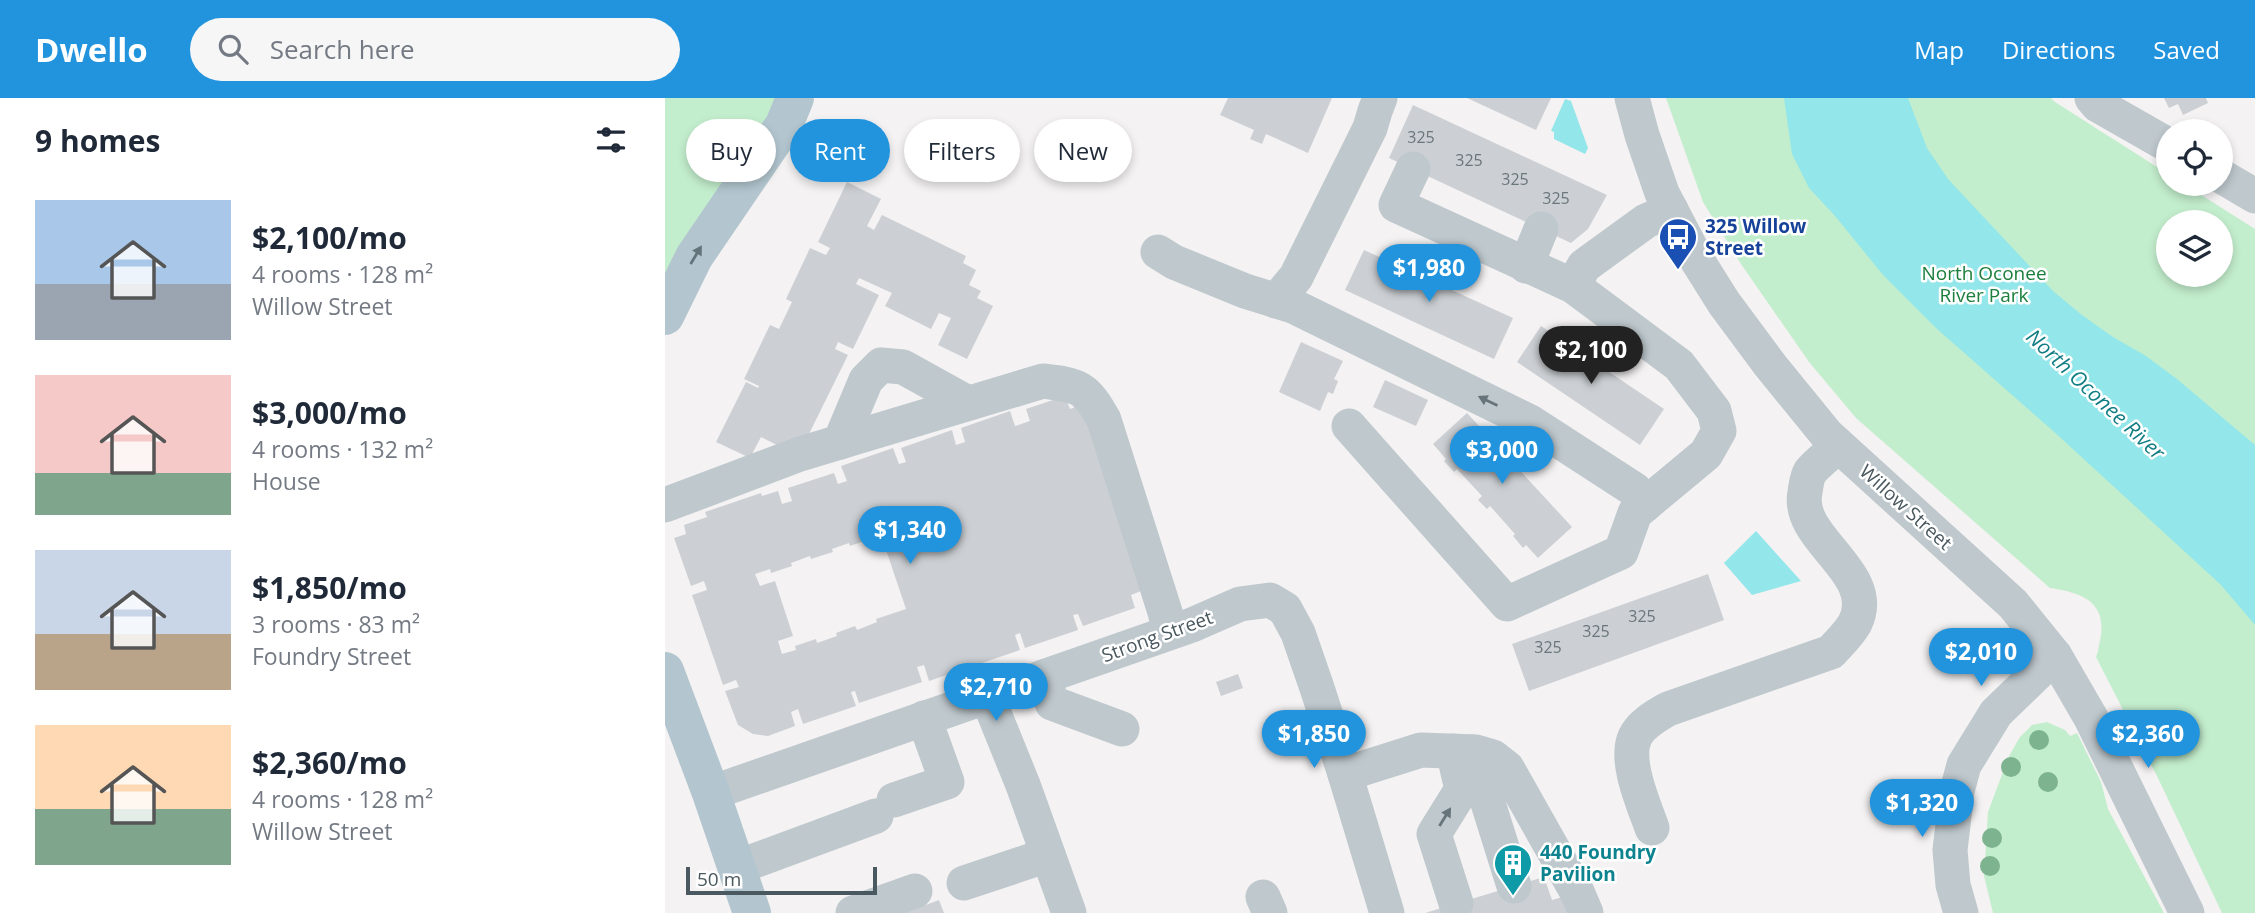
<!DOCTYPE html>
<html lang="en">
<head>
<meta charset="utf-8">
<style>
	body { margin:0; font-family:"Open Sans",sans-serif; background:#f6f6f7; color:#1f2937; height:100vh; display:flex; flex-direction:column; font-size:26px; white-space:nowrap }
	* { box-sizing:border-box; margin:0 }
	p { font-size:23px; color:#747a83 }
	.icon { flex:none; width:38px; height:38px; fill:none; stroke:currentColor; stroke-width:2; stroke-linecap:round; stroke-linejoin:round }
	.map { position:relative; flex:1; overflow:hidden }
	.panel { display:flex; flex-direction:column; background:#fff; width:665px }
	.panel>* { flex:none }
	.banner { position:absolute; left:21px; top:21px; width:665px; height:63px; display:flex; gap:14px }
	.tools { position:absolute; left:1491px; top:21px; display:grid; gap:14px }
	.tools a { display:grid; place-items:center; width:77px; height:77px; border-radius:50%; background:#fff; box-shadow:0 4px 10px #0003; font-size:35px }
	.scale { position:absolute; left:21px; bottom:18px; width:191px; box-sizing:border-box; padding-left:7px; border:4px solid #4a585f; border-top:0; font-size:19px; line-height:24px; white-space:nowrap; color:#4a585f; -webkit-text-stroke:5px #fff; paint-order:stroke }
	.price { position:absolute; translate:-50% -60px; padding:0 16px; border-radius:24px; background:#2294de; color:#fff; font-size:23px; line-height:46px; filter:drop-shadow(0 2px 4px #0008) }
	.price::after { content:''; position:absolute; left:50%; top:42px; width:21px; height:16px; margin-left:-10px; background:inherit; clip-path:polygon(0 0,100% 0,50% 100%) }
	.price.on { background:#222; color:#fff }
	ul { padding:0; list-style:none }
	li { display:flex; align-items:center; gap:21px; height:175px; padding:0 35px }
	li span { display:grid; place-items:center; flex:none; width:196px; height:140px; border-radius:0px; color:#555 }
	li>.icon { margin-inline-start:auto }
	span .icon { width:84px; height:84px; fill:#fffc; stroke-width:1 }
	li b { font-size:30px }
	h2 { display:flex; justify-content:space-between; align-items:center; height:84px; padding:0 35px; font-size:30px }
	.tag { padding:0 24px; border-radius:32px; background:#fff; box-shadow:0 4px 10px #0003; font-size:24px; line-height:63px }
	.tag.on { background:#2294de; color:#fff }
	header { display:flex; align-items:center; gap:42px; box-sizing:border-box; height:98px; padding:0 35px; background:#2294de; color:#fff }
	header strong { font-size:33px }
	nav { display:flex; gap:38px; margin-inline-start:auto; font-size:24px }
	.search { width:490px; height:63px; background:#f6f6f7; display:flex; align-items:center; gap:18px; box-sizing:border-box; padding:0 24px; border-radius:38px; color:#747a83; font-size:26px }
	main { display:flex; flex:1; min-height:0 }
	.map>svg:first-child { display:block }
	.green { fill:#c3eecd; fill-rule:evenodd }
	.water { fill:#93e6e9 }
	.building { fill:#ccd0d4; fill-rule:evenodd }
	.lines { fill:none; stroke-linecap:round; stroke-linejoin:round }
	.minor { stroke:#bec8cd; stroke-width:35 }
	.major { stroke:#b3c6cf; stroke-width:38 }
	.tree { fill:#7db38e }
	.oneway { fill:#64747b }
	.oneway2 { fill:#67747a }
	.labels { text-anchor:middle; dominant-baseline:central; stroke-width:5; stroke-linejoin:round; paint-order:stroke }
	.number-label { font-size:16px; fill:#6a767c }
	.transit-label { font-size:19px; font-weight:bold; fill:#164399; stroke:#fff; text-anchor:start }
	.park-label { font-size:19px; fill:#1c7f3d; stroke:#fff }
	.street-label { font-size:19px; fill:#4a585f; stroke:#fff }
	.culture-label { font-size:19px; font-weight:bold; fill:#0d838f; stroke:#fff; text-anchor:start }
	.water-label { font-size:21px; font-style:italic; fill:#127e83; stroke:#fff }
</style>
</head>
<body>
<header>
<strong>Dwello</strong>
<div class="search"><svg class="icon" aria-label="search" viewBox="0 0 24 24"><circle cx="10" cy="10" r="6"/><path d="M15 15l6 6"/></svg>Search here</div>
<nav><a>Map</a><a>Directions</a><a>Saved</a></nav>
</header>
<main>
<section class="panel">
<h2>9 homes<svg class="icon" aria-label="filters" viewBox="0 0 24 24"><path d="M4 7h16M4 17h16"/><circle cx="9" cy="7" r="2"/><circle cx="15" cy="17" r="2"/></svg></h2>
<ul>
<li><span style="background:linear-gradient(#a9c7e8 60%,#9aa5b1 0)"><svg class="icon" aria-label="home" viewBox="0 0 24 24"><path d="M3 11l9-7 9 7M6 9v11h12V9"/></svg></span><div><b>$2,100/mo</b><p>4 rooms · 128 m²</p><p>Willow Street</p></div></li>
<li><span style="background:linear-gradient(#f6c9c9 70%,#7fa58c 0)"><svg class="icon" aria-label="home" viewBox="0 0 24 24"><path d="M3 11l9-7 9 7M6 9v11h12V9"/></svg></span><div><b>$3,000/mo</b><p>4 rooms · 132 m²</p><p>House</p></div></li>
<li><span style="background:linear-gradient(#c9d6e8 60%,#b9a48a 0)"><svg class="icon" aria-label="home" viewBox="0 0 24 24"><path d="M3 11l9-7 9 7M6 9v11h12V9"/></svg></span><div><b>$1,850/mo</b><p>3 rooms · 83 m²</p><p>Foundry Street</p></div></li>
<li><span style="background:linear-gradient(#ffd9b3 60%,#7fa58c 0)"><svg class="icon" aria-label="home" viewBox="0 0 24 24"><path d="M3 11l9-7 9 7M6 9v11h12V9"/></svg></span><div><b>$2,360/mo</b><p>4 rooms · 128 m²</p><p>Willow Street</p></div></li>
</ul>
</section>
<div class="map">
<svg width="1590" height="815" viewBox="0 0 1590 815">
	<rect width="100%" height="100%" fill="#f4f2f2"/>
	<!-- green -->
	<g class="green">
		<polygon points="0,0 116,0 0,186"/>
		<path d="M1001,0H1386L1390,4L1503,76V86H1519L1590,131V815H1557L1492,678L1431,559C1434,553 1433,549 1435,543C1443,503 1417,495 1385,490L1191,320L1144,264L1076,166L1038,104ZM1503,124H1556V177H1503Z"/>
		<polygon points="1382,624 1400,632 1405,638 1412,635 1436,684 1443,711 1499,815 1328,815 1319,778 1323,714 1344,658 1355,639 1367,627"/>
	</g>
	<!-- water -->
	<g class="water">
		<polygon points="1119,0 1243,0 1262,50 1283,81 1388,193 1417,217 1448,239 1481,258 1512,281 1590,347 1590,527 1555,486 1387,332 1272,231 1218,177 1170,118 1144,90 1127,56"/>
		<polygon points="900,1 906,3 923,50 920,56 889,41 889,34 886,33"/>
		<polygon points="1091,433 1136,483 1087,497 1059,465"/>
	</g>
	<!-- building -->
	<g class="building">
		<polygon points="563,0 667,0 643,55 601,36 597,46 585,41 589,32 555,17"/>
		<polygon points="802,0 886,0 871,32"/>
		<polygon points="1499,0 1541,0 1543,5 1518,17 1513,6 1504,10"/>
		<polygon points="748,7 942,97 923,131 906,145 724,60"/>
		<polygon points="182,84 216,101 202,128 209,132 217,117 301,158 298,165 311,172 304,187 316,193 312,200 328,208 302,261 273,247 286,220 274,215 266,231 220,208 227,195 194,180 191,186 214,197 188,251 173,244 170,251 183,257 141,342 126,354 96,339 85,360 51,344 81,284 93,290 94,288 79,281 105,227 114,231 127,204 121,201 145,150 161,157 165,150 153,144"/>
		<polygon points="699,152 848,220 829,261 680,192"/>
		<polygon points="876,228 999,311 975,347 852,264"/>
		<polygon points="636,244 678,263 669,281 673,283 668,296 663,294 655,313 614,294"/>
		<polygon points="720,282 763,302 751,328 708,309"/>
		<path d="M400,298L405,311L418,306L481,491L466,497L470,510L418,528L413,516L408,517L413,532L360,550L355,535L350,537L355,552L264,583L259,567L252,569L257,584L194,605L190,593L186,594L191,608L138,626L133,611L126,614L130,628L103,638L88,636L73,627L60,593L74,589L71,582L58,587L27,497L42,492L39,483L26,488L9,440L21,436L19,427L42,419L40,414L96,395L97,398L113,393L117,406L127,403L123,390L169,375L173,386L182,383L176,368L228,350L234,366L241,364L236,350L287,332L291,347L300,344L296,330L345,313L350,328L365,323L361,311ZM216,437L241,511L211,521L212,524L192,532L190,528L171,535L172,538L152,545L151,541L130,548L131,552L117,556L113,543L128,538L110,483L95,488L90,476L105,471L106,475L127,468L126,465L145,458L146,461L168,454L167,451L184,445L185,448Z"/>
		<polygon points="802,315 907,429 873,460 861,447 858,450 848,438 850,436 825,408 822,411 813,402 817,398 792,371 789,374 779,363 781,361 768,346"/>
		<polygon points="1043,476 1059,522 864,593 847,546"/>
		<polygon points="573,576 578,590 556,598 551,584"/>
		<polygon points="879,779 887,802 904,797 910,815 760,815"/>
		<polygon points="274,802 279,815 239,815"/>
	</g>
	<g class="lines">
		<!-- minor -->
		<g class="minor">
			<polyline points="967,0 977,37 997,95 1032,162 1059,205 1105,267 1162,337 1348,506 1390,558 1426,620 1522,815"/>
			<polyline points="1427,0 1433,7 1503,47"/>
			<polyline points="1556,78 1590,98"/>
			<polyline points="493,154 509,164 580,193 628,208 865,324 970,392 980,407"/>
			<polyline points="861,168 876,131"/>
			<polyline points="908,188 919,168 981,123 1006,112"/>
			<polyline points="611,203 631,179 705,30 710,13 715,0"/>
			<polyline points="684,328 842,506 956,454 970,415 1041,356 1054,333 1049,313 1014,267 908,188 731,107 748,71"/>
			<polyline points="175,344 201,282 216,267 238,269 303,305"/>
			<path d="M0,407L135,356L378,283C414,287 421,289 439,322L500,514L505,534"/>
			<polyline points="378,579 387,605 457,631"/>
			<polyline points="322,598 358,687 404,815"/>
			<polyline points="788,653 797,691 769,736 791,805"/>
			<polyline points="807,654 849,788"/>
			<polyline points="680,676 756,652 811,654 828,659 842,670 912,794 921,815"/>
			<polyline points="46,695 527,527 575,506 605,502 620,511 633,535 652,590 680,676 722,815"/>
			<polyline points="229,702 282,684 259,620"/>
			<path d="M987,730C979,707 959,663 970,639C976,626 991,618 1003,611L1166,554C1174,545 1184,536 1190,525C1215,474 1130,442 1140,394C1141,388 1142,379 1145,374C1153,364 1165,356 1173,348"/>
			<polyline points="70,770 211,718"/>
			<polyline points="299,785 383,757"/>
			<polyline points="598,799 605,815"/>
			<polyline points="188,815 250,793"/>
			<polyline points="1296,815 1288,787 1285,752 1292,693 1299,667 1331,615 1390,558"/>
		</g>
		<!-- major -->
		<g class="major">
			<polyline points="0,218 29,159 119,27 130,0"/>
			<polyline points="0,573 46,695 87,815"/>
		</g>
	</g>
	<!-- trees -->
	<g class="tree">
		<circle cx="38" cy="40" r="10"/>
		<circle cx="1374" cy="642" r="10"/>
		<circle cx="1346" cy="669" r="10"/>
		<circle cx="1383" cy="684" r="10"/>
		<circle cx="1327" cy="740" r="10"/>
		<circle cx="1325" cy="768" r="10"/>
	</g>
	<!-- one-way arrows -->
	<defs><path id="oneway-solid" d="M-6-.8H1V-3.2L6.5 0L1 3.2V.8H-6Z" transform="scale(1.75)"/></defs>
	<use class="oneway" href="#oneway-solid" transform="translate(31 157) rotate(-59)"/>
	<g class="oneway2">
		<use href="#oneway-solid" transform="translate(823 303) rotate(-154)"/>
		<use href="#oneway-solid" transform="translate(780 719) rotate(-58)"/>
	</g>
	<!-- icons -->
	<defs>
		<symbol id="bus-pin" viewBox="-11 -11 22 30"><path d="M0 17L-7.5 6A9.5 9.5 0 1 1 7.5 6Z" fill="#1a4fb4" stroke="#fff"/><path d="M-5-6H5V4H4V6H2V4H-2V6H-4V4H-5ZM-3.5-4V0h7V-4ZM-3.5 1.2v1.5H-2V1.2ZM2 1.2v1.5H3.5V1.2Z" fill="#fff"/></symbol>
		<symbol id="building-pin" viewBox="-11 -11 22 30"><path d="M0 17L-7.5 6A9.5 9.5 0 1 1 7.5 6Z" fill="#0f9aa8" stroke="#fff"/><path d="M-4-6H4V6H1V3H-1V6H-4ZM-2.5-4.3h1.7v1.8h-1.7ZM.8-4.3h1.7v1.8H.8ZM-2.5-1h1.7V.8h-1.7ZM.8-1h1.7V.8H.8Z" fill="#fff"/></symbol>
	</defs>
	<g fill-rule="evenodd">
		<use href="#bus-pin" x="991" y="117" width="44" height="60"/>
		<use href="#building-pin" x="826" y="743" width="44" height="60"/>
	</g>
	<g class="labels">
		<!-- number labels -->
		<g class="number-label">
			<text x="756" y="39">325</text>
			<text x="804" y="62">325</text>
			<text x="850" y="81">325</text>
			<text x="891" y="100">325</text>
			<text x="977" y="518">325</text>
			<text x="931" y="533">325</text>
			<text x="883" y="549">325</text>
		</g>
		<!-- transit labels -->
		<g class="transit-label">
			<text x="1040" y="128">325 Willow<tspan x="1040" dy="22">Street</tspan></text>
		</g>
		<!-- park labels -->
		<g class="park-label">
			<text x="1319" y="175">North Oconee<tspan x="1319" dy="22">River Park</tspan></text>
		</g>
		<!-- street labels -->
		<g class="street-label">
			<text transform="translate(1241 409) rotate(42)">Willow Street</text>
			<text transform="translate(492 538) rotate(-20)">Strong Street</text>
		</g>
		<!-- culture labels -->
		<g class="culture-label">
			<text x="875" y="754">440 Foundry<tspan x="875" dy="22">Pavilion</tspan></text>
		</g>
		<!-- water labels -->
		<g class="water-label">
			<text transform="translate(1431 296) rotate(43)">North Oconee River</text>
		</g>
	</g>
</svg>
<div class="tools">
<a><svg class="icon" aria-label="locate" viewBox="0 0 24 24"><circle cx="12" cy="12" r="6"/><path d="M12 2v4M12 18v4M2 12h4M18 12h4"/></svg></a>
<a><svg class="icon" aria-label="layers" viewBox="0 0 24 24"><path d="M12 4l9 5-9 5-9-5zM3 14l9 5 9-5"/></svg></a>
</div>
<div class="scale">50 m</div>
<b class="price" style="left:764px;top:206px">$1,980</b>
<b class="price on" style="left:926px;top:288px">$2,100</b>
<b class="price" style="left:837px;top:388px">$3,000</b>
<b class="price" style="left:245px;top:468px">$1,340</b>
<b class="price" style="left:1316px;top:590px">$2,010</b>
<b class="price" style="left:331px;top:625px">$2,710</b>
<b class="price" style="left:649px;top:672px">$1,850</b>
<b class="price" style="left:1483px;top:672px">$2,360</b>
<b class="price" style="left:1257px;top:741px">$1,320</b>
<div class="banner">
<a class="tag">Buy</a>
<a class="tag on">Rent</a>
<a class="tag">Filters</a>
<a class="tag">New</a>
</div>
</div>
</main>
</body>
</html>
